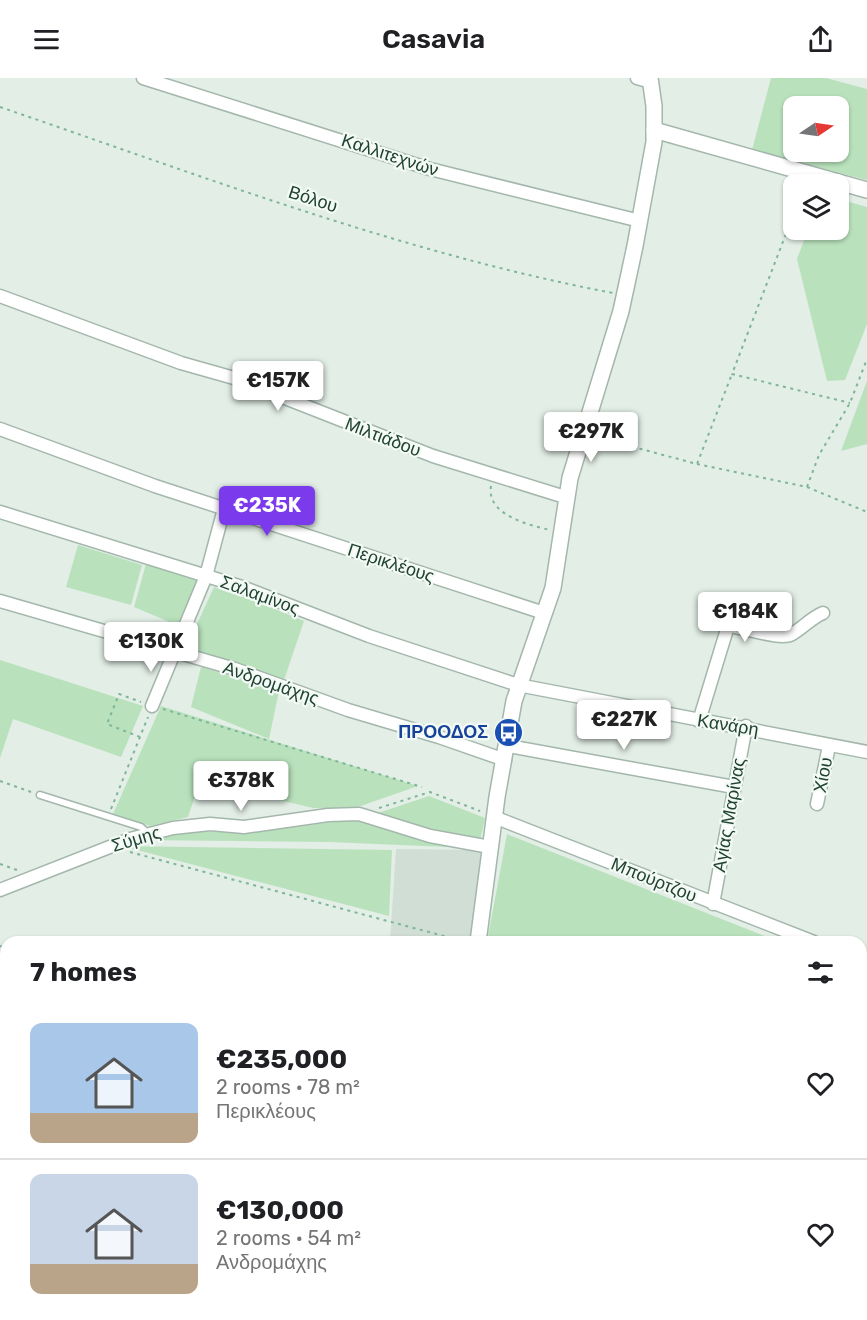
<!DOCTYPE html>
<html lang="en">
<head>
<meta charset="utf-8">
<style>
	body { margin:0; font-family:Rubik,sans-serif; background:#f2f2f2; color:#202124; height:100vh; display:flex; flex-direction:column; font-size:22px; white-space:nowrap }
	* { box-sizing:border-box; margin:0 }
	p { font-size:20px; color:#757577 }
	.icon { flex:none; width:33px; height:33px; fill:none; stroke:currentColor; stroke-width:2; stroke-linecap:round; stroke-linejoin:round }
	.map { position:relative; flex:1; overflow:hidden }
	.panel { position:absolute; left:0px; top:858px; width:867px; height:384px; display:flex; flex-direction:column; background:#fff; border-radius:18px 18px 0 0; box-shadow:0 2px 4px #0004 }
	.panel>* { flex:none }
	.needle { width:39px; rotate:77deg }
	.fabs { position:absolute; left:783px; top:18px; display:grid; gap:12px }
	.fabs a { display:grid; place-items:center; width:66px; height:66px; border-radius:12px; background:#fff; box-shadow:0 2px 4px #0004; font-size:30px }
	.price { position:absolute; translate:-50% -51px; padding:0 14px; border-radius:6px; background:#fff; color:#222; font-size:20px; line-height:39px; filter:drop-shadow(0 2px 3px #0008) }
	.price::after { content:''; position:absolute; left:50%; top:36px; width:18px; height:14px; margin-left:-9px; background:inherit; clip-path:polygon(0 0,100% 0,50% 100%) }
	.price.selected { background:#7c3aed; color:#fff }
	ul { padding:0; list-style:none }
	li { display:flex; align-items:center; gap:18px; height:150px; padding:0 30px }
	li+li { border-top:2px solid #e0e0e0 }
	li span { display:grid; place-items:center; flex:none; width:168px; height:120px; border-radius:12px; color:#555 }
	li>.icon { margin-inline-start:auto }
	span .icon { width:72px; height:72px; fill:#fffc; stroke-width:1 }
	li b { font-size:26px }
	h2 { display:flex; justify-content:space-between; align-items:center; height:72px; padding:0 30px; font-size:26px }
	header { display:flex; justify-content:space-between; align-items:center; height:78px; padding:0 30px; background:#fff; font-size:27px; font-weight:600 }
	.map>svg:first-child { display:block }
	.built { fill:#d0ded5 }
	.green { fill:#b9e2bc; fill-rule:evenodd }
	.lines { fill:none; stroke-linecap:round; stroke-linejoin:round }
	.service-casing { stroke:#a4b7ac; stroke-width:9 }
	.minor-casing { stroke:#a4b7ac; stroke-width:15 }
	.tertiary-casing { stroke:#a4b7ac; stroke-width:18 }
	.path { stroke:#7fb599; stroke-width:2; stroke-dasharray:3 4.5; stroke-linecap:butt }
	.service { stroke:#fff; stroke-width:6 }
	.minor { stroke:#fff; stroke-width:12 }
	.tertiary { stroke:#fff; stroke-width:15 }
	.labels { text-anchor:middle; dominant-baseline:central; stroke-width:4.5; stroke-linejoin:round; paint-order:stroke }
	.street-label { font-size:18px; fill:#204232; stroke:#f3faf5 }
	.transit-label { font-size:18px; font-weight:bold; fill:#164399; stroke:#f3faf5; text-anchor:end }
</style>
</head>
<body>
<header><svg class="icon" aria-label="menu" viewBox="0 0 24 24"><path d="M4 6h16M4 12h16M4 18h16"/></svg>Casavia<svg class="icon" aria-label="share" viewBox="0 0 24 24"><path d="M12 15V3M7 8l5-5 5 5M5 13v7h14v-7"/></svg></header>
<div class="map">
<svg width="867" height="1242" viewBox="0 0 867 1242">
	<rect width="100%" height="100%" fill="#e2eee6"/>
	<!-- built -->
	<polygon class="built" points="396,771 481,772 472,864 390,864"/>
	<!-- green -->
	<g class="green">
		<path d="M771,0H826L867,11V102L752,72ZM794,28H838V74H794Z"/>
		<polygon points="839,121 867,129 867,246 845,302 827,303 797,181 808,152 838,152"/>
		<polygon points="867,303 867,366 841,373"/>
		<polygon points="78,467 142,487 131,527 66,509"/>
		<polygon points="146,486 197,501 179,548 134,529"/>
		<polygon points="214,509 253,522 304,543 284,602 186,570"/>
		<polygon points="163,546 182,551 174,569 157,564"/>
		<polygon points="0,582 143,628 121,679 13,641 0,680"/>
		<polygon points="201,589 279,613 269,661 191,629"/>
		<polygon points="161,628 418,708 355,730 313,730 200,703 188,739 150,748 113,736"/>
		<polygon points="429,718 485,740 480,763 424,753 372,737"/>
		<polygon points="357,741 448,769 330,764 144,762 190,753 245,755"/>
		<polygon points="507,756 780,864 487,864"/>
		<polygon points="122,768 392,772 389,838"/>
		<polygon points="861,896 867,899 867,995 861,1005"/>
		<polygon points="416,1236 733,1236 730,1242 415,1242"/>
	</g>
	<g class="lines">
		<defs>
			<polyline id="service" points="40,717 141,749 148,756"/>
			<g id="minor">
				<polyline points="143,0 430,91 640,143"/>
				<polyline points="637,0 651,4"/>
				<polyline points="0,218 181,285 234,300 433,378 565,419"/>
				<polyline points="0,351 155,408 544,535"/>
				<polyline points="0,434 242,509 369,558 518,607 867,674"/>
				<polyline points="0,523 235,591 348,632 439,659 505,682"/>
				<polyline points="152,628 206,498 224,431"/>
				<path d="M699,643L728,548C743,549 782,563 792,556C804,549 811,540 823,535"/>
				<polyline points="508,668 734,709"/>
				<polyline points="817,726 829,668"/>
				<polyline points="494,739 814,864"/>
				<polyline points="0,812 130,761 173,750 210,746 244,749 328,737 359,736 430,758 490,769"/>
				<polyline points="713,826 746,648"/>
				<polyline points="861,882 867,884"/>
				<polyline points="0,983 6,985"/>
				<polyline points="0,1083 6,1084"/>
				<polyline points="861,1146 867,1136"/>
				<polyline points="0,1161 6,1163"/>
				<polyline points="305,1236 327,1242"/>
				<polyline points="802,1242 805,1236"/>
			</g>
			<g id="tertiary">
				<polyline points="654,52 867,112"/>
				<polyline points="478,864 497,719 514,623 553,510 570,400 621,233 635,168 654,64 654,28 650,0"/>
				<polyline points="407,1242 408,1236"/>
			</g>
		</defs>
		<!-- service casing -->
		<use href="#service" class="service-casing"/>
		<!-- minor casing -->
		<use href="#minor" class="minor-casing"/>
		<!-- tertiary casing -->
		<use href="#tertiary" class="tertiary-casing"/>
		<!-- path -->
		<g class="path">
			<path d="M0,29C202,98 403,175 613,215"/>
			<polyline points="794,135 732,296 850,325"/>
			<polyline points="596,359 697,386 732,296"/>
			<polyline points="697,386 807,409 867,434"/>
			<path d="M491,408C486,437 529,447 550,452"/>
			<polyline points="807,409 819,377 850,325 867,281"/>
			<polyline points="163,631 422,709"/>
			<polyline points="140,659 107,646 119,616 141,624"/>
			<polyline points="0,703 31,714"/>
			<polyline points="379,730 430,714 480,733"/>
			<polyline points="111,731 148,639"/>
			<polyline points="130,774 466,864"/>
			<polyline points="0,786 17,792"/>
			<polyline points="0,868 6,870"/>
		</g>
		<!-- service -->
		<use href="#service" class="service"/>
		<!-- minor -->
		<use href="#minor" class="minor"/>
		<!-- tertiary -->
		<use href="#tertiary" class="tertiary"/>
	</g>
	<!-- icons -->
	<defs>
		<symbol id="bus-disc" viewBox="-11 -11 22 22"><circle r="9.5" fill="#1a4fb4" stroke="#f3faf5"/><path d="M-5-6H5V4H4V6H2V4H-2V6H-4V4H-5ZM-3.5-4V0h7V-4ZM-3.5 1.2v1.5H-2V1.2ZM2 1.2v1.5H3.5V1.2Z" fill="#fff"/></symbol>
	</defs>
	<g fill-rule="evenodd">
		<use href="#bus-disc" x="492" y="638" width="33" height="33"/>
	</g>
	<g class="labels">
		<!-- street labels -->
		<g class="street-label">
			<text transform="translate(390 77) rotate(18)">Καλλιτεχνών</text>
			<text transform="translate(313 121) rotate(18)">Βόλου</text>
			<text transform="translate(383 359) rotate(21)">Μιλτιάδου</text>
			<text transform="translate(391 485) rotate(18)">Περικλέους</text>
			<text transform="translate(260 517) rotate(20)">Σαλαμίνος</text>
			<text transform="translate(271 605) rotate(19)">Ανδρομάχης</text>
			<text transform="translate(728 647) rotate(9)">Κανάρη</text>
			<text transform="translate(823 697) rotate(-79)">Χίου</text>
			<text transform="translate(729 737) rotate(-80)">Αγίας Μαρίνας</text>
			<text transform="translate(136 761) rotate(-17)">Σύμης</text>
			<text transform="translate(654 802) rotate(22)">Μπούρτζου</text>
		</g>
		<!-- transit labels -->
		<g class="transit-label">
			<text x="488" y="654">ΠΡΟΟΔΟΣ</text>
		</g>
	</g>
</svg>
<div class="fabs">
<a><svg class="needle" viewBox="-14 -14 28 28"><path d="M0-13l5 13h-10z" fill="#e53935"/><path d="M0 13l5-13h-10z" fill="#757577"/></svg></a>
<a><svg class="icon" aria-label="layers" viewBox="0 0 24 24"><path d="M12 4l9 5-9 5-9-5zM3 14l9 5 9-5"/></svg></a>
</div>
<b class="price" style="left:278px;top:334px">€157K</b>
<b class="price" style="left:591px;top:385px">€297K</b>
<b class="price selected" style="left:267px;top:459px">€235K</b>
<b class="price" style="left:745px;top:565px">€184K</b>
<b class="price" style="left:151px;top:595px">€130K</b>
<b class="price" style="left:624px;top:673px">€227K</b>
<b class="price" style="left:241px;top:734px">€378K</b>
<section class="panel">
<h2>7 homes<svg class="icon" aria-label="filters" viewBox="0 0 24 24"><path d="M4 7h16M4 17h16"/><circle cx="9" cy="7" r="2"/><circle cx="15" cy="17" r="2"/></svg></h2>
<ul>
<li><span style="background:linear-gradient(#a9c7e8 75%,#b9a48a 0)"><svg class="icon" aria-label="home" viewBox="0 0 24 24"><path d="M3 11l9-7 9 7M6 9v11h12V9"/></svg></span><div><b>€235,000</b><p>2 rooms · 78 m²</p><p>Περικλέους</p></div><svg class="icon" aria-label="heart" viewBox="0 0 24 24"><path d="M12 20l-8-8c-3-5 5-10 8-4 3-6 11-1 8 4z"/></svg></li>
<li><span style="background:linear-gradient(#c9d6e8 75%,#b9a48a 0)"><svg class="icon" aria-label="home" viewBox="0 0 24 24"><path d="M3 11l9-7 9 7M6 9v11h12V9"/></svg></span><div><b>€130,000</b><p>2 rooms · 54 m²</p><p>Ανδρομάχης</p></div><svg class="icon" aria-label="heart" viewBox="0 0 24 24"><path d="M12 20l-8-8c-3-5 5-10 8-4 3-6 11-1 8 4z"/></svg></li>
</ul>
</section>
</div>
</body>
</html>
